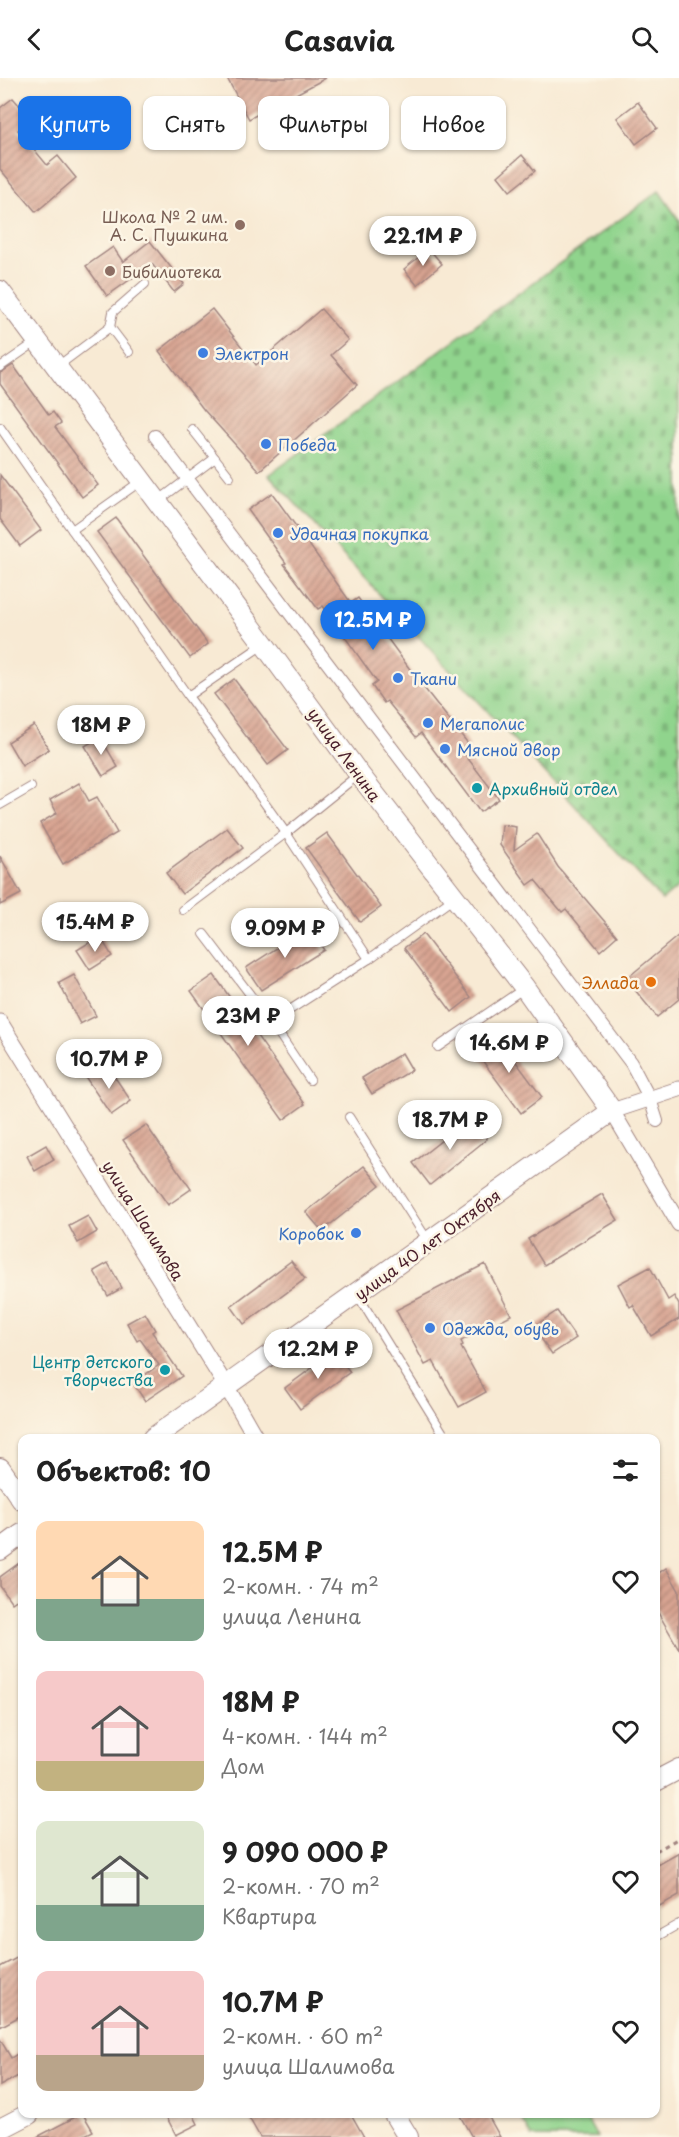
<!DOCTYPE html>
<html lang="ru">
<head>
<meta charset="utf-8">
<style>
	body { margin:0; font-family:"Playpen Sans",sans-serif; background:#f2f2f2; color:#222; height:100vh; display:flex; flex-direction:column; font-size:22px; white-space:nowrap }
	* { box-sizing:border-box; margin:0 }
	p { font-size:20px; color:#767676 }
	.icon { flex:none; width:33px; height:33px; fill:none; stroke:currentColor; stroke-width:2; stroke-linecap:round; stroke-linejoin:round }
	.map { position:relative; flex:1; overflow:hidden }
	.side { position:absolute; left:18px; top:1356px; width:642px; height:684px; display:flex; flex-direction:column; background:#fff; border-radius:12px; box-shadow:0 2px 4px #0004 }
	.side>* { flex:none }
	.guide { position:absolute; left:18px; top:18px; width:644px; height:54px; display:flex; gap:12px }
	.price { position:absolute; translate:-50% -51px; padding:0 14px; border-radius:21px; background:#fff; color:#222; font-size:20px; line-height:39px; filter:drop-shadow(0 2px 3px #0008) }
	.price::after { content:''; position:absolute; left:50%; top:36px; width:18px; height:14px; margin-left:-9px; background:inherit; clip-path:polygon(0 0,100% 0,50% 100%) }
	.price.on { background:#1a73e8; color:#fff }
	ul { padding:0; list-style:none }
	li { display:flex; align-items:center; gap:18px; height:150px; padding:0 18px }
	li span { display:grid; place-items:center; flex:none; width:168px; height:120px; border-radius:12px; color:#555 }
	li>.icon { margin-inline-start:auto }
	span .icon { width:72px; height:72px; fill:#fffc; stroke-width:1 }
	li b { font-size:26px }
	h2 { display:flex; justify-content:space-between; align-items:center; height:72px; padding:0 18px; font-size:26px }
	.chip { padding:0 21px; border-radius:12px; background:#fff; box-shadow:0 2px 4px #0004; font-size:21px; line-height:54px }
	.chip.on { background:#1a73e8; color:#fff }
	header { display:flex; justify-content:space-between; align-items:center; height:78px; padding:0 18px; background:#fff; font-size:27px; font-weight:700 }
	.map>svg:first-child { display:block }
	.green { fill:#90d48d; stroke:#6d7a5c; stroke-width:1.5 }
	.cemetery { fill:url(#cemetery-stones); stroke:#6d7a5c; stroke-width:1.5 }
	.building { fill:url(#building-hatch) }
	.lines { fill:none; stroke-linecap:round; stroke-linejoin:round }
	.service-casing { stroke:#a18480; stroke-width:10 }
	.pedestrian-casing { stroke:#a18480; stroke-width:14 }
	.minor-casing { stroke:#a18480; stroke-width:17 }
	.tertiary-casing { stroke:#a18480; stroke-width:22 }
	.path { stroke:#a18480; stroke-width:3; stroke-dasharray:4.5 4.5; stroke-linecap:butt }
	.service { stroke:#fff; stroke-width:8 }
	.pedestrian { stroke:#fff; stroke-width:12 }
	.minor { stroke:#fff; stroke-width:15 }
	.tertiary { stroke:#fff; stroke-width:20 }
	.education-dot { fill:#8d6e63; stroke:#fcf5e5; stroke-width:2 }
	.shop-dot { fill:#3f7fe0; stroke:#fcf5e5; stroke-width:2 }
	.culture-dot { fill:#0f9aa8; stroke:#fcf5e5; stroke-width:2 }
	.food-dot { fill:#e8710a; stroke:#fcf5e5; stroke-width:2 }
	.labels { text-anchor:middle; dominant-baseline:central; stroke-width:5; stroke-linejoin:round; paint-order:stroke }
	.education-label { font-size:16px; fill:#785e54; stroke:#fcf5e5; text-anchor:end }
	.shop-label { font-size:16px; fill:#366cbe; stroke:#fcf5e5; text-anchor:start }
	.street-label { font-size:16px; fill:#4a1f2b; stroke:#fcf5e5 }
	.culture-label { font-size:16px; fill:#0d838f; stroke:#fcf5e5; text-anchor:start }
	.food-label { font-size:16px; fill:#c56008; stroke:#fcf5e5; text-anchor:end }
</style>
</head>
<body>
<header><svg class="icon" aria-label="back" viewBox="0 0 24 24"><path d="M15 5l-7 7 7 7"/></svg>Casavia<svg class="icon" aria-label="search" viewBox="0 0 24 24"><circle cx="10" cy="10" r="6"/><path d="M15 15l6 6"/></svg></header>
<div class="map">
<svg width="679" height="2059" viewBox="0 0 679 2059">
	<defs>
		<pattern id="cemetery-stones" width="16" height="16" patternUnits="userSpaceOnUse" patternTransform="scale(1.5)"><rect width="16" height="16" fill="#90d48d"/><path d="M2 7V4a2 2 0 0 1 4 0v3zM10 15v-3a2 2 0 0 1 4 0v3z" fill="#7eb67a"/></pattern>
		<pattern id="building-hatch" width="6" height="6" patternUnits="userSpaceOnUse" patternTransform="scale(1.5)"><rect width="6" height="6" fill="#d8a492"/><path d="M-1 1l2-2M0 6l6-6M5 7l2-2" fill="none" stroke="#b18577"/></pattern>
	</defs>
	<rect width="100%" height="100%" fill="#fcf5e5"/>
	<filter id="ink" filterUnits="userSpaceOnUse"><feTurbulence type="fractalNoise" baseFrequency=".0167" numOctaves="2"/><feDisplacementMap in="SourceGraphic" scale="12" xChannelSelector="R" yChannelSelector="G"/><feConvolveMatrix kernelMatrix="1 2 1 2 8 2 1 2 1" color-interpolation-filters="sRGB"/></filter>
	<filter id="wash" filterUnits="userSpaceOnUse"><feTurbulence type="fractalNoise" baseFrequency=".008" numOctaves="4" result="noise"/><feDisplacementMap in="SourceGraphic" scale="24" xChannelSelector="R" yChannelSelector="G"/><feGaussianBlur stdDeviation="1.35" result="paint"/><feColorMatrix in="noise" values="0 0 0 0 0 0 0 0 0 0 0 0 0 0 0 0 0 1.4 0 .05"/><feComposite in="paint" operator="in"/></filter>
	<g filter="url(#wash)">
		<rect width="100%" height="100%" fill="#f8ead4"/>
		<!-- green -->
		<polygon class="green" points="519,2036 584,2036 597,2059 532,2059"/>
		<!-- cemetery -->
		<polygon class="cemetery" points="659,113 679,142 679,808 662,822 269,397"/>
		<g id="blocks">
			<!-- building -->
			<g class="building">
				<polygon points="227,0 326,0 249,41"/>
				<polygon points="13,20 31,41 18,52 47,87 58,78 76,100 36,134 0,91 0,30"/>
				<polygon points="638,24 657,50 636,66 617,40"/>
				<polygon points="522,77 535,93 510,113 498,98"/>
				<polygon points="150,163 184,206 174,214 152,186 107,218 86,188 113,169 123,184"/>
				<polygon points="429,171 442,186 417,207 404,191"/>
				<polygon points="212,231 256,287 321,231 348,262 331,277 357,307 259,393 204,332 159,273"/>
				<polygon points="13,287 49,337 53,334 61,345 55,349 98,407 82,419 0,306 0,295"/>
				<polygon points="0,397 41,452 20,468 0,441"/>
				<polygon points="272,415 351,525 358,520 417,601 470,668 463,674 499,721 480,734 421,655 416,659 387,623 384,625 372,608 377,604 323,528 318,531 284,486 286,485 248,432"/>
				<polygon points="116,440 208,566 190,580 97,454"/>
				<polygon points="234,601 288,672 268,687 214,616"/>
				<polygon points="34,647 49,671 22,688 8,664"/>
				<polygon points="100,659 118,689 103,698 85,668"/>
				<polygon points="79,705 89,723 97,719 117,755 63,786 40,745 57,735 50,722"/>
				<polygon points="502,747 516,749 514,772 537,756 558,789 617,858 600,873 566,831 562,834 535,802 528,807 500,767"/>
				<polygon points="227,750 243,770 182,816 166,795"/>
				<polygon points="327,755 381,829 360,844 306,770"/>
				<polygon points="0,778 21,816 0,827"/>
				<polygon points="309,849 324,872 261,912 246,890"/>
				<polygon points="423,856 471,919 452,934 404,870"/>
				<polygon points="679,857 679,921 657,939 626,901"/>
				<polygon points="100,858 112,878 90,892 77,872"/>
				<polygon points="74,897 96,938 80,946 59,905"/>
				<polygon points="214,897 305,1026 283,1042 191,913"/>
				<polygon points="497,958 542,1019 521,1035 476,974"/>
				<polygon points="402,975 412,992 372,1016 362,1000"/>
				<polygon points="106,986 131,1023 111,1037 86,1000"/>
				<polygon points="470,1040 487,1061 430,1107 413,1085"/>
				<polygon points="146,1047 191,1111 168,1127 123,1062"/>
				<polygon points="46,1067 54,1082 35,1093 27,1078"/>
				<polygon points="364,1088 380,1107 322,1153 306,1134"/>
				<polygon points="602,1116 618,1142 544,1187 528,1161"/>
				<polygon points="88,1138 97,1154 78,1165 69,1148"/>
				<polygon points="291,1183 305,1201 244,1246 231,1228"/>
				<polygon points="108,1185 122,1210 108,1218 94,1193"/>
				<polygon points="485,1186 511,1237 461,1263 463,1267 461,1269 486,1314 459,1329 433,1283 425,1287 396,1232"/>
				<polygon points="650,1189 668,1222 674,1218 679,1227 679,1241 651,1258 633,1227 630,1229 618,1206"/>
				<polygon points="557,1233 576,1260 552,1276 533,1249"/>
				<polygon points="145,1235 155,1252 152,1254 182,1298 145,1323 133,1305 159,1287 140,1261 137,1263 127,1245"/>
				<polygon points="335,1273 350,1294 300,1331 285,1310"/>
				<polygon points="22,1483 22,1518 12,1525 0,1508 0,1499"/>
				<polygon points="666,1490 679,1513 679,1571 656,1531 656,1497"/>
				<polygon points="679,1775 679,1817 656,1830 656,1788"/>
				<polygon points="22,1877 22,1937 0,1949 0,1889"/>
				<polygon points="0,1961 11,1980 22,1973 22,1996 0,2008"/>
				<polygon points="81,2036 83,2036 93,2053 81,2059 37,2059"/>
				<polygon points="165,2036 193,2036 198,2046 176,2057"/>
				<polygon points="247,2036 351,2036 364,2059 260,2059"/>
				<polygon points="459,2036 487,2036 500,2059 472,2059"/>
			</g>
		</g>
	</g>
	<g filter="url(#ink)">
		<use href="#blocks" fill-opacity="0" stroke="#a18480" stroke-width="1.5"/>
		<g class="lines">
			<defs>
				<g id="service">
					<polyline points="110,249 113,234 145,206"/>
					<polyline points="58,288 110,249 129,274"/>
					<polyline points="0,289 36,264"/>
					<polyline points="0,349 72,452"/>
					<polyline points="192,351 215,380"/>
					<polyline points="141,403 72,452 188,618 264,566"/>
					<polyline points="158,423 215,380 230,399"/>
					<polyline points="188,618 286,755 369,881 454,820"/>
					<polyline points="0,727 31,709"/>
					<polyline points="183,832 286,755 358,697"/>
					<polyline points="204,856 271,944 369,881"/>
					<polyline points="271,944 310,1002"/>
					<polyline points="438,969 523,911"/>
					<polyline points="349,1039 428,1163"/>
					<polyline points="357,1216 446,1360"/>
					<polyline points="656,1859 679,1846"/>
				</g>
				<polyline id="pedestrian" points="155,358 631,985 650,1021 657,1043"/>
				<g id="minor">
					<polyline points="0,944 226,1308 256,1360"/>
					<polyline points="679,1011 612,1033 679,1146"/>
				</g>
				<g id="tertiary">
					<polyline points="0,213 264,566 359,696 525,910 612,1033 153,1360"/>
					<polyline points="0,1390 22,1422"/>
					<polyline points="0,1472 22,1456"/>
					<polyline points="656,1703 679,1691"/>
					<polyline points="394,2036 408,2059"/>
					<polyline points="0,2051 29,2036"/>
				</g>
			</defs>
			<!-- service casing -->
			<use href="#service" class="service-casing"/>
			<!-- pedestrian casing -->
			<use href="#pedestrian" class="pedestrian-casing"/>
			<!-- minor casing -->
			<use href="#minor" class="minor-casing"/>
			<!-- tertiary casing -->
			<use href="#tertiary" class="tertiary-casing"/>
			<!-- path -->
			<polyline class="path" points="656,1773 679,1760"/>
			<!-- service -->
			<use href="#service" class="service"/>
			<!-- pedestrian -->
			<use href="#pedestrian" class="pedestrian"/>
			<!-- minor -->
			<use href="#minor" class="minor"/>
			<!-- tertiary -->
			<use href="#tertiary" class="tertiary"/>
		</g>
	</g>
	<!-- markers -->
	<g class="education-dot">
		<circle cx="240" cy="147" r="6"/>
		<circle cx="110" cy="193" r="6"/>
	</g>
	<g class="shop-dot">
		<circle cx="203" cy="275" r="6"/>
		<circle cx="266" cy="366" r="6"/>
		<circle cx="278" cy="455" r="6"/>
		<circle cx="398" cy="600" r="6"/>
		<circle cx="428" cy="645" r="6"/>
		<circle cx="445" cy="671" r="6"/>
		<circle cx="356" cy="1155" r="6"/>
		<circle cx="430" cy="1250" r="6"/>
	</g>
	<g class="culture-dot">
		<circle cx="477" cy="710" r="6"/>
		<circle cx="165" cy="1292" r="6"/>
	</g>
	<circle class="food-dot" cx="651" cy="904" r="6"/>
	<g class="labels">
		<!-- education labels -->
		<g class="education-label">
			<text x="228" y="138">Школа № 2 им.<tspan x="228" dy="18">А. С. Пушкина</tspan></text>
			<text x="122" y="193" text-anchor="start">Бибилиотека</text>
		</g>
		<!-- shop labels -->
		<g class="shop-label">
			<text x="215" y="275">Электрон</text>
			<text x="278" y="366">Победа</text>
			<text x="290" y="455">Удачная покупка</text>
			<text x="410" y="600">Ткани</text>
			<text x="440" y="645">Мегаполис</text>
			<text x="457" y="671">Мясной двор</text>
			<text x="344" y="1155" text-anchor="end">Коробок</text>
			<text x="442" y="1250">Одежда, обувь</text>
		</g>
		<!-- street labels -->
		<g class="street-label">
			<text transform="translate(345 676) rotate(54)">улица Ленина</text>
			<text transform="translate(144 1142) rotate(58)">улица Шалимова</text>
			<text transform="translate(427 1166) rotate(-36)">улица 40 лет Октября</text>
		</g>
		<!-- culture labels -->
		<g class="culture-label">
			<text x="489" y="710">Архивный отдел</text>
			<text x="153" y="1283" text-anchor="end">Центр детского<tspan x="153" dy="18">творчества</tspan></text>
		</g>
		<!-- food labels -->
		<g class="food-label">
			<text x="639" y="904">Эллада</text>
		</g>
	</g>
</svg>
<b class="price" style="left:423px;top:189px">22.1M ₽</b>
<b class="price on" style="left:373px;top:573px">12.5M ₽</b>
<b class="price" style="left:101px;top:678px">18M ₽</b>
<b class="price" style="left:95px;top:875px">15.4M ₽</b>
<b class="price" style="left:285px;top:881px">9.09M ₽</b>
<b class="price" style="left:248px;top:969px">23M ₽</b>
<b class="price" style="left:509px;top:996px">14.6M ₽</b>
<b class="price" style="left:109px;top:1012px">10.7M ₽</b>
<b class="price" style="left:450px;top:1073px">18.7M ₽</b>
<b class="price" style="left:318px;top:1302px">12.2M ₽</b>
<div class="guide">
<a class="chip on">Купить</a>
<a class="chip">Снять</a>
<a class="chip">Фильтры</a>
<a class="chip">Новое</a>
</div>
<section class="side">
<h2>Объектов: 10<svg class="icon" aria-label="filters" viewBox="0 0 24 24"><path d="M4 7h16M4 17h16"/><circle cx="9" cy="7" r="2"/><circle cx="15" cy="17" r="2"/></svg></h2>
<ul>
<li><span style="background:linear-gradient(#ffd9b3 65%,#7fa58c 0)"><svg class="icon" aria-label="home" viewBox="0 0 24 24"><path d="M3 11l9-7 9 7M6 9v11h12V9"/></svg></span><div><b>12.5M ₽</b><p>2-комн. · 74 m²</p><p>улица Ленина</p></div><svg class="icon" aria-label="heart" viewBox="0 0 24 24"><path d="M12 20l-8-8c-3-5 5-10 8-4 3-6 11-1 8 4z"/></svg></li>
<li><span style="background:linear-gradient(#f6c9c9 75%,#c2b280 0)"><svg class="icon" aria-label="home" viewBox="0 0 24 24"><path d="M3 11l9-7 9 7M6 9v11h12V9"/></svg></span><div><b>18M ₽</b><p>4-комн. · 144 m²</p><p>Дом</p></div><svg class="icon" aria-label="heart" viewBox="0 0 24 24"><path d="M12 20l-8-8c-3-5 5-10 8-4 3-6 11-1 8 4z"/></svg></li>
<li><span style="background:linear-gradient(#dfe7d0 70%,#7fa58c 0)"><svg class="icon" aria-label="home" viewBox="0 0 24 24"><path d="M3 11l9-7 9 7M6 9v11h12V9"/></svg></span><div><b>9 090 000 ₽</b><p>2-комн. · 70 m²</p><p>Квартира</p></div><svg class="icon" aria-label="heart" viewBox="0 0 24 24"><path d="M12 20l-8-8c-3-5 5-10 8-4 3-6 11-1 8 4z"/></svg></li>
<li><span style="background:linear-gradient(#f6c9c9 70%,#b9a48a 0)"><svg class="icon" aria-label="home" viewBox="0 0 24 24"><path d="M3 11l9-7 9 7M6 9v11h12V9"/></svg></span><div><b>10.7M ₽</b><p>2-комн. · 60 m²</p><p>улица Шалимова</p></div><svg class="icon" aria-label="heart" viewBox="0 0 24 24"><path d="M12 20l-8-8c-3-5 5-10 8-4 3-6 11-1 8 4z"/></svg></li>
</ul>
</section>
</div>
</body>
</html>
